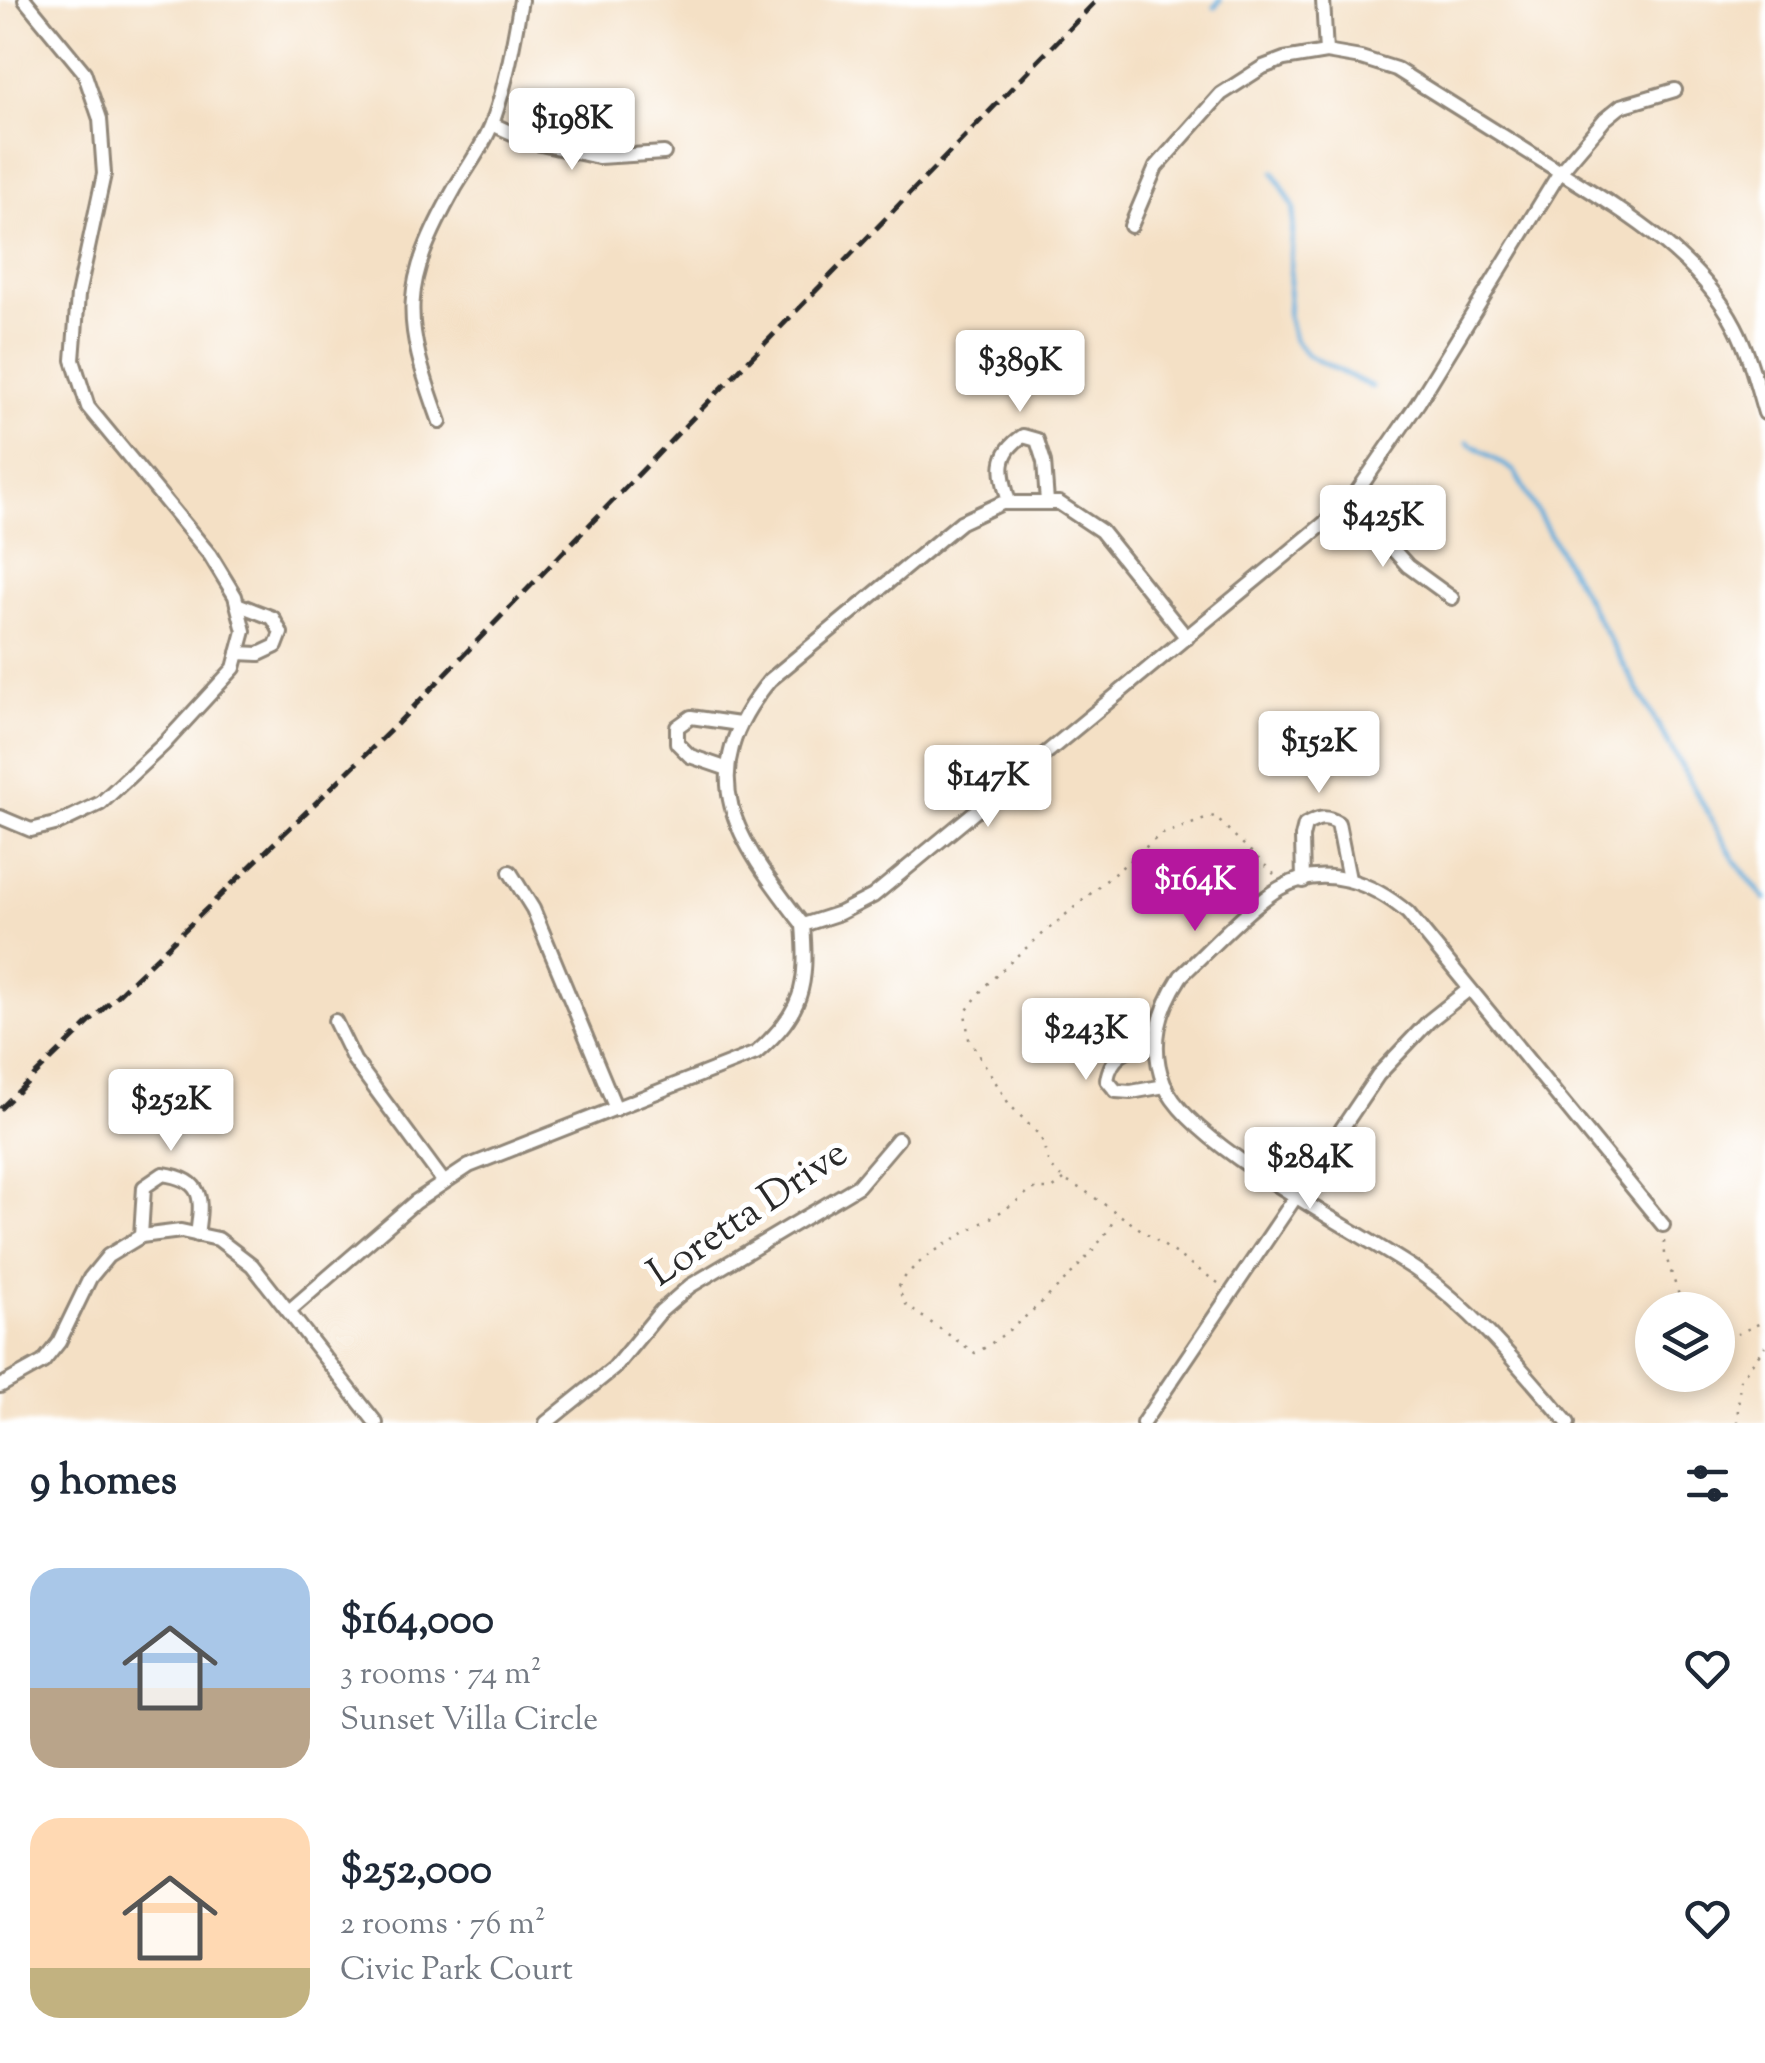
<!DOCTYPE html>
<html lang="en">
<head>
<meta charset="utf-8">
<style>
	body { margin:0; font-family:"Sorts Mill Goudy",serif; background:#f6f6f7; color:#1f2937; height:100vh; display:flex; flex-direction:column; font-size:38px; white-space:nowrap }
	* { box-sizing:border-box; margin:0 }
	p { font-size:32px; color:#747a83 }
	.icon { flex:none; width:55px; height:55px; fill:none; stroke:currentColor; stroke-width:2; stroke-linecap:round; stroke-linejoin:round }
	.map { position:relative; height:1423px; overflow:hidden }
	.side { display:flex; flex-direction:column; background:#fff; flex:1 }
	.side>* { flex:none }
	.tools { position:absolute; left:1635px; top:1292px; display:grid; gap:20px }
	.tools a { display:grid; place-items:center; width:100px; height:100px; border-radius:50%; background:#fff; box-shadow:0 5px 15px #0003; font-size:50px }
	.price { position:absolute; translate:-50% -85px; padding:0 22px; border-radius:10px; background:#fff; color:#222; font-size:32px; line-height:65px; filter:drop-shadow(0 2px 5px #0008) }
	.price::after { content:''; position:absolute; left:50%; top:60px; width:30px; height:22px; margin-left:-15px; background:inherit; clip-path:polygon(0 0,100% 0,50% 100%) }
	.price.active { background:#b5179e; color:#fff }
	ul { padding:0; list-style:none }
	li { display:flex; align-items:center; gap:30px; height:250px; padding:0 30px }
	li span { display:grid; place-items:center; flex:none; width:280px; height:200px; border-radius:30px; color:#555 }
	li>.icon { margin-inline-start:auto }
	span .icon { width:120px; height:120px; fill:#fffc; stroke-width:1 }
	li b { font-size:42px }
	h2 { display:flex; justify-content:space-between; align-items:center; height:120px; padding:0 30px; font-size:42px }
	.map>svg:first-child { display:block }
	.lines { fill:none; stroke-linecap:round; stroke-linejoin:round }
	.stream { stroke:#63acda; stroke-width:5 }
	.minor-casing { stroke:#908678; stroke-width:18 }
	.path { stroke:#908678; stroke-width:2.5; stroke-dasharray:2.5 8; stroke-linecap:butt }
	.minor { stroke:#fff; stroke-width:12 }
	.rail { stroke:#2b2b2b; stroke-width:5; stroke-dasharray:15 8; stroke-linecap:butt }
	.labels { text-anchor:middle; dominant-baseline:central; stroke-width:10; stroke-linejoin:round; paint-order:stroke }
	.street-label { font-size:40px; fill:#2b2b2b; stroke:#fff }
</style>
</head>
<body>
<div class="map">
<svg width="1765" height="1423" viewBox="0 0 1765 1423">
	<rect width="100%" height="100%" fill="#fff"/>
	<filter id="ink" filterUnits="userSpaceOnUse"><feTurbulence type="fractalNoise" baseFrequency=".01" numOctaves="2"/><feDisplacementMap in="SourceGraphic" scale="20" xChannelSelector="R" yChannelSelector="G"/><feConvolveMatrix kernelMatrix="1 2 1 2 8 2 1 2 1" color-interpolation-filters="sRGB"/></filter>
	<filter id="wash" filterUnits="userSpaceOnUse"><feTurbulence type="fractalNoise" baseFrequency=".0048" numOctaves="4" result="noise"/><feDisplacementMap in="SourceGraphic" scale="40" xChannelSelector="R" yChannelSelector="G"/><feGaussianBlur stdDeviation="2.25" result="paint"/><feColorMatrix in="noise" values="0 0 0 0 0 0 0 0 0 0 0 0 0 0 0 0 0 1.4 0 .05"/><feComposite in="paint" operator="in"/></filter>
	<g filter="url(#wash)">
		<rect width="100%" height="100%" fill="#f4e0c5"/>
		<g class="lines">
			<!-- stream -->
			<g class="stream">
				<polyline points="1215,7 1220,0"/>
				<polyline points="1274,172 1294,208 1288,316 1294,339 1307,355 1372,387"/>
				<polyline points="1468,442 1514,471 1735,861 1765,899"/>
			</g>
		</g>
	</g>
	<g filter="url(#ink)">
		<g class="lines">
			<defs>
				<g id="minor">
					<polyline points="1323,0 1326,52"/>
					<polyline points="492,124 532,142 598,157 664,153"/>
					<path d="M1131,226L1156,167L1221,94L1263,67L1284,59L1326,52L1361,58L1396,69C1446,100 1496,132 1546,163C1614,206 1696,251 1735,326C1749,353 1756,383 1765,413"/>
					<path d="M440,422C402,318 400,286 455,188C468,166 485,144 493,121C507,82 514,40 521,0"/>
					<path d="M1009,502C1001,473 995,454 1023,436L1037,440L1044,462L1047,502"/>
					<polyline points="1350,502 1408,566 1452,598"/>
					<polyline points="237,604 273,618 281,633 276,646 259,654 238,653"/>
					<polyline points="728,769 690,756 677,743 677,727 691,717 739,724"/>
					<polyline points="0,817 31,830 59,823 101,803 164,744 234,668 244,631 235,596 210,555 88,407 73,360 78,295 104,174 100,119 84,72 25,0"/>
					<polyline points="510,872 533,909 616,1109"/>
					<path d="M1303,881L1302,837L1305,825C1318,818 1325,815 1338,823L1349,879"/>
					<path d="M803,925C738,840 689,778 770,680L961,522L1002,503H1059L1101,531L1187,638"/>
					<polyline points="335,1021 354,1060 443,1181"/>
					<path d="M1156,1042C1132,1049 1111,1052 1107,1080L1116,1091L1131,1092L1165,1086"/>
					<path d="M141,1236L144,1187L163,1174C205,1180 202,1199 197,1235"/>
					<path d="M290,1310L415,1202L469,1166L756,1053C803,1012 808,986 803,925L840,913L873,896L1350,502L1418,403L1560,172L1605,119L1621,106L1675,90"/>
					<polyline points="0,1386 43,1362 59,1342 90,1278 108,1256 141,1236 181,1231 218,1239 252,1265 376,1423"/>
					<polyline points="546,1423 614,1368 661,1311 690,1286 858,1186 898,1139"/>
					<polyline points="1143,1423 1378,1075 1429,1021 1468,990"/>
					<path d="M1568,1423C1522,1370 1477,1313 1419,1272C1360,1231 1189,1146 1164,1084C1149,1045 1159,1010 1181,976C1207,952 1250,905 1280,888C1324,863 1373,883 1408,913L1663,1225"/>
				</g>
			</defs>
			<!-- minor casing -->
			<use href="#minor" class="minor-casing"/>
			<!-- path -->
			<g class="path">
				<path d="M1064,1180L1052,1189H1031C1000,1221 912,1251 898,1289L907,1306L975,1353C1009,1337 1105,1249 1115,1216"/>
				<polyline points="1664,1241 1665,1254 1684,1310"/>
				<polyline points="1218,1283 1085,1191 1064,1180 1049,1164 1041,1137 1009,1104 969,1039 965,1013 984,987 1019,954 1160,835 1214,816 1274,874"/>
				<polyline points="1718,1343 1765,1321"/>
				<polyline points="1737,1423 1740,1380 1765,1346"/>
			</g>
			<!-- minor -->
			<use href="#minor" class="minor"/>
			<!-- rail -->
			<polyline class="rail" points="0,1109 396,725 1097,0"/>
		</g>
	</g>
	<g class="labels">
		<!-- street labels -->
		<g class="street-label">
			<text transform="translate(749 1215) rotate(-34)">Loretta Drive</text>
		</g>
	</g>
</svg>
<div class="tools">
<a><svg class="icon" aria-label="layers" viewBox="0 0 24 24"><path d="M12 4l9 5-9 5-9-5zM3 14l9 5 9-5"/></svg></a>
</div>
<b class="price" style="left:572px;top:173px">$198K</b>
<b class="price" style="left:1020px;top:415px">$389K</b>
<b class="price" style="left:1383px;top:570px">$425K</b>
<b class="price" style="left:1319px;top:796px">$152K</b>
<b class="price" style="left:988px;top:830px">$147K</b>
<b class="price active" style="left:1195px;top:934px">$164K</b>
<b class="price" style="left:1086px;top:1083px">$243K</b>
<b class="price" style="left:171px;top:1154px">$252K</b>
<b class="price" style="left:1310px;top:1212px">$284K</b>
</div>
<section class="side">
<h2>9 homes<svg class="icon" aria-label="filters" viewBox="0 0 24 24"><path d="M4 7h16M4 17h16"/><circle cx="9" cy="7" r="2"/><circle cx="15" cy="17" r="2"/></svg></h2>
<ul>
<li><span style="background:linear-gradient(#a9c7e8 60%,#b9a48a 0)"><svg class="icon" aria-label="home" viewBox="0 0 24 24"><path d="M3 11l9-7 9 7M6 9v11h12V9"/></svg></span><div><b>$164,000</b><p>3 rooms · 74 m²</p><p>Sunset Villa Circle</p></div><svg class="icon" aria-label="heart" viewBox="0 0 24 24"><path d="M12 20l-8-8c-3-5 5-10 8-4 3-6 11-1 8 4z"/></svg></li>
<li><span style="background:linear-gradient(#ffd9b3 75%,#c2b280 0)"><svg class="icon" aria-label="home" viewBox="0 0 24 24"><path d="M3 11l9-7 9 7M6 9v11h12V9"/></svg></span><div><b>$252,000</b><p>2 rooms · 76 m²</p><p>Civic Park Court</p></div><svg class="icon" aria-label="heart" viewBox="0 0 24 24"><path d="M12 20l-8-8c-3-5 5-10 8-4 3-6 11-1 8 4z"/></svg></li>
</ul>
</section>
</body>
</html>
